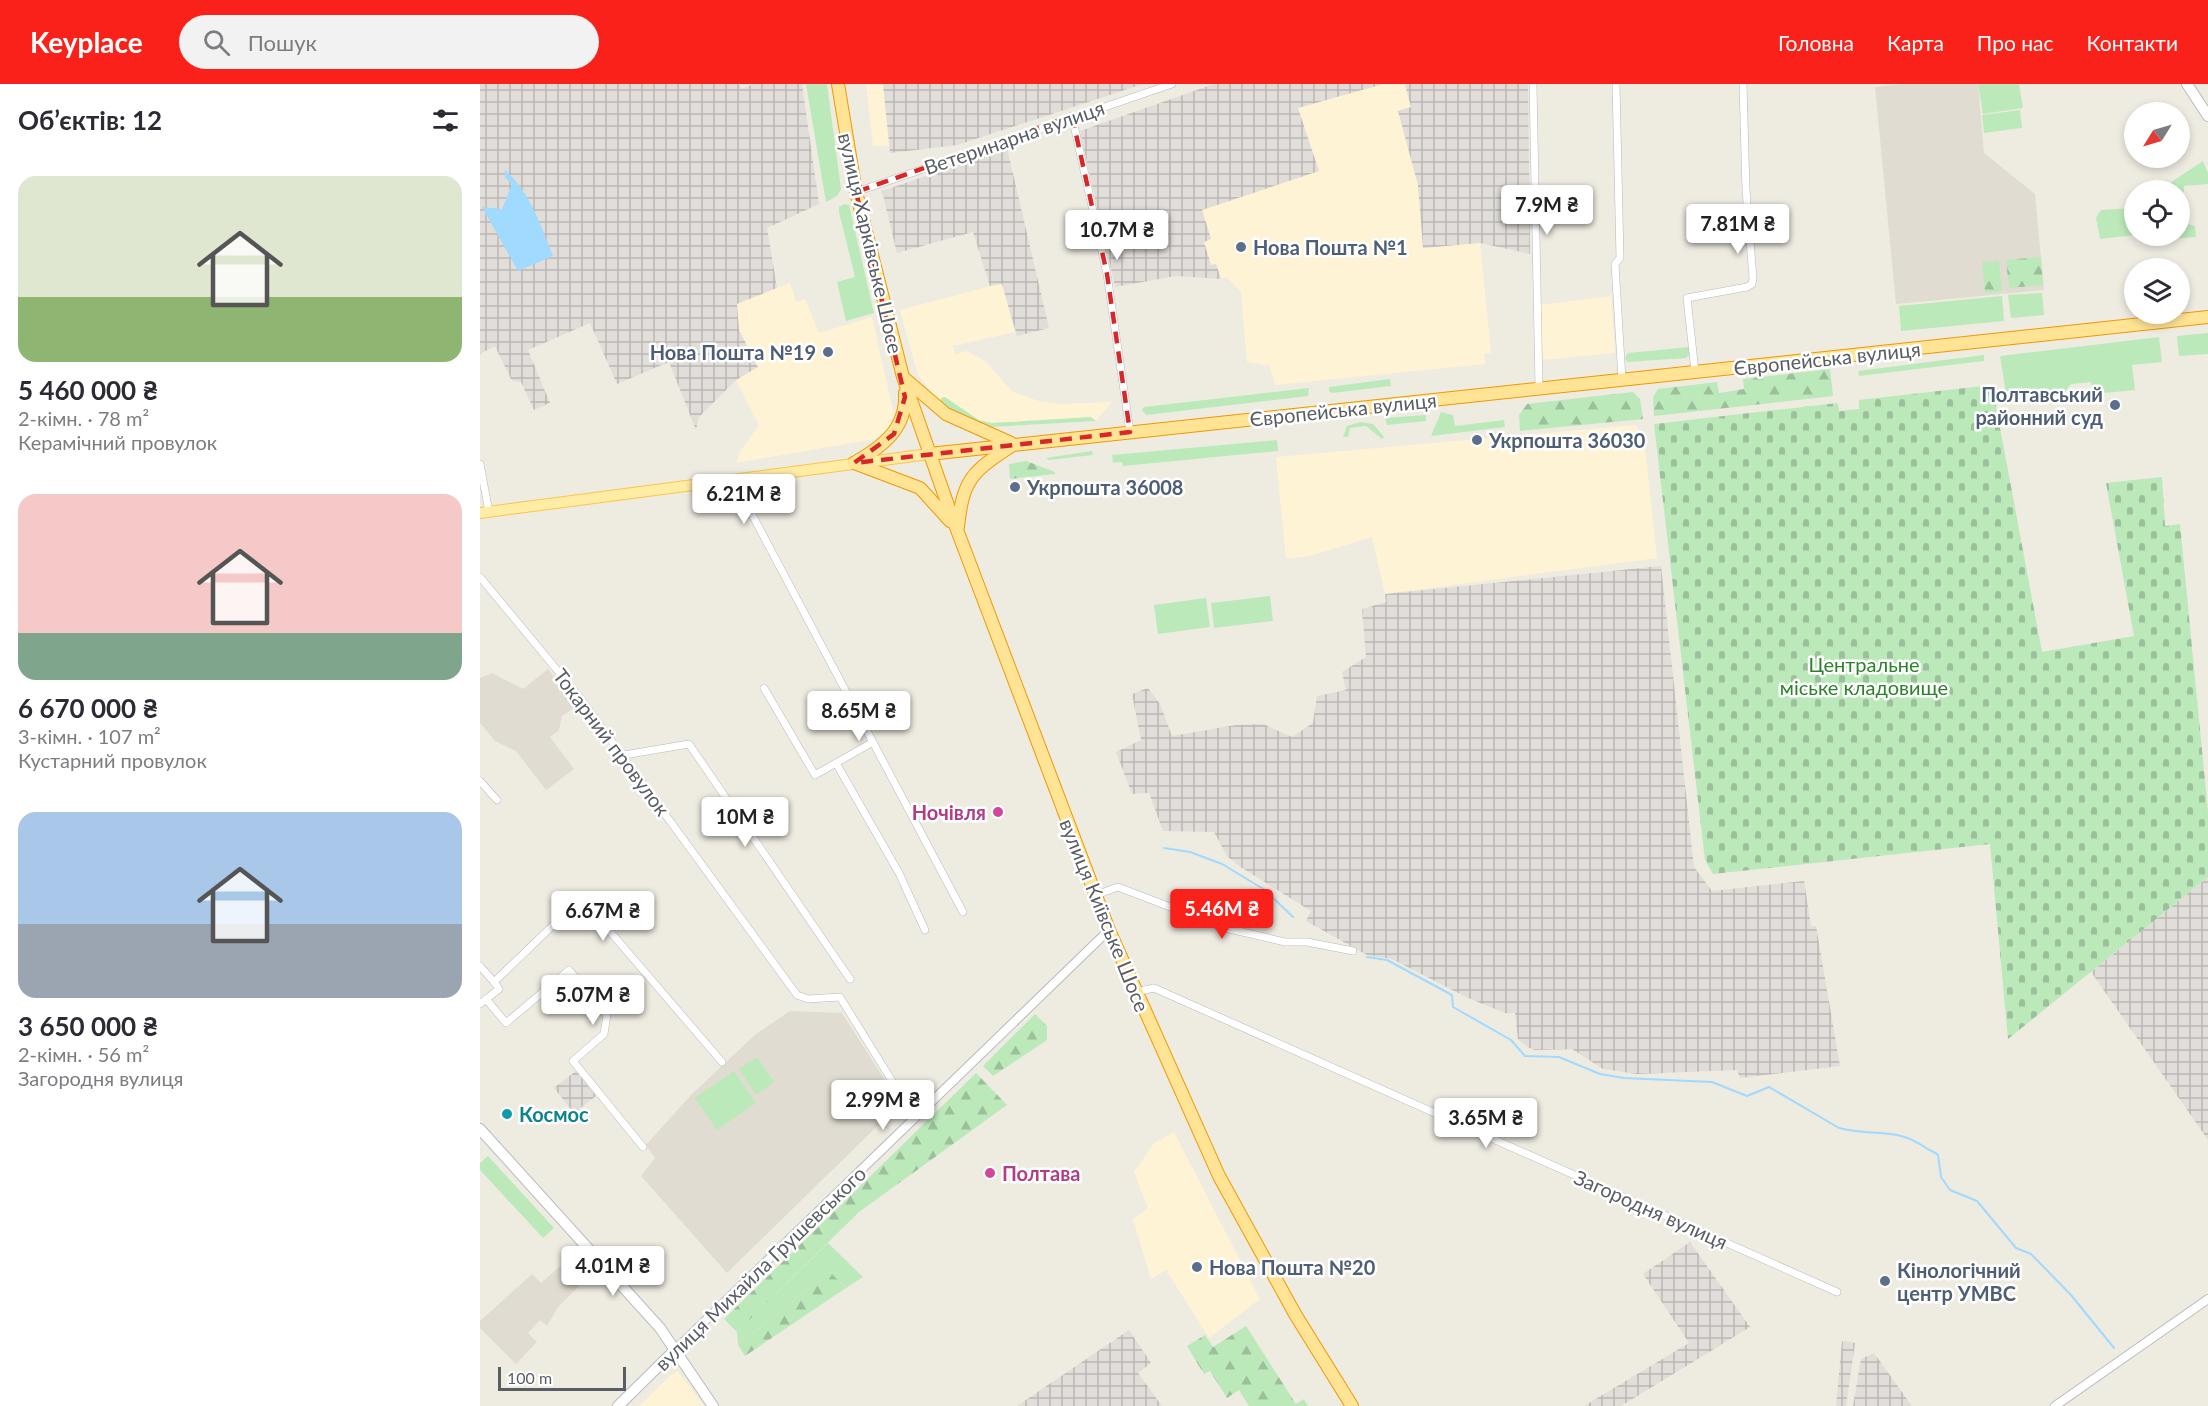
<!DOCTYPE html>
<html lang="uk">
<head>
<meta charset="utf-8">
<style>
	body { margin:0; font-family:Lato,sans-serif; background:#f2f2f3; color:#2b2b33; height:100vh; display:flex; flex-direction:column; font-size:22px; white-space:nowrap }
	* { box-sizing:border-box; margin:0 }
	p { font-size:20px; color:#7c7c81 }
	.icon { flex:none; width:33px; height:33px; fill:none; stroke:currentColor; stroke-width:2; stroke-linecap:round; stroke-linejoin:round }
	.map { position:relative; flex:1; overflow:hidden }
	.sheet { display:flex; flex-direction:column; background:#fff; width:480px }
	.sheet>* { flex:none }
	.needle { width:39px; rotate:233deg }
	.controls { position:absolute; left:1644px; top:18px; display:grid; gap:12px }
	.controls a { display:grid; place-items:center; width:66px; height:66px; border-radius:50%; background:#fff; box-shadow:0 3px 9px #0003; font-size:30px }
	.scale { position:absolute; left:18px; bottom:15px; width:128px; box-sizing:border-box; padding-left:6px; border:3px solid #595e64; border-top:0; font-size:16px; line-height:21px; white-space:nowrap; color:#595e64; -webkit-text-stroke:4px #fff; paint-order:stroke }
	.price { position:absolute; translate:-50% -51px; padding:0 14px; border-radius:6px; background:#fff; color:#222; font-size:20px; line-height:39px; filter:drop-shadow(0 2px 3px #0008) }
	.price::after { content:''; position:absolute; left:50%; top:36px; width:18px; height:14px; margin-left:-9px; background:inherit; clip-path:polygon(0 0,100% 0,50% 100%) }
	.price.selected { background:#fa211b; color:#fff }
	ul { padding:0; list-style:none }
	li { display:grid; align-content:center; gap:12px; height:318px; padding:0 18px }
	li span { display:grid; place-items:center; height:186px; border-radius:18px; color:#555 }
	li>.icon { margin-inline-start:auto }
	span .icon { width:108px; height:108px; fill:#fffc; stroke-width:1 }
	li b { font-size:26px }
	h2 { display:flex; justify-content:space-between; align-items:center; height:72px; padding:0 18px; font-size:26px }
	header { display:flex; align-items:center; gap:36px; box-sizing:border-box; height:84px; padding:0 30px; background:#fa211b; color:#fff }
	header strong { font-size:28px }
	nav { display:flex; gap:33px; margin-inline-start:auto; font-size:21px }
	.search { width:420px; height:54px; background:#f2f2f3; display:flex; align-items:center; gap:15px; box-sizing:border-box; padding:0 21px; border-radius:33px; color:#7c7c81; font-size:22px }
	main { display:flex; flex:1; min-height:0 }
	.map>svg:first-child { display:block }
	.commercial { fill:#fff3d5 }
	.industrial { fill:url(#industrial-grid) }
	.education { fill:#e0dcd1 }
	.green { fill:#bce9ba }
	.forest { fill:url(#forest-firs) }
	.cemetery { fill:url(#cemetery-stones) }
	.water { fill:#a0daff }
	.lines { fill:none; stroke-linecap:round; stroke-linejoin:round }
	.stream { stroke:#a0daff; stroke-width:2 }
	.minor-casing { stroke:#b6babf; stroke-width:8 }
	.tertiary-casing { stroke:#b6babf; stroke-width:10 }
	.secondary-casing { stroke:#b7bbc1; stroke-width:12 }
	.primary-casing { stroke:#ffc349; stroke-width:12 }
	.trunk-casing { stroke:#ef9800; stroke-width:14 }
	.minor { stroke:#fff; stroke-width:7 }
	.tertiary { stroke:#fff; stroke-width:8 }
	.secondary { stroke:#fff; stroke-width:10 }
	.primary { stroke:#ffeca5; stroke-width:10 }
	.trunk { stroke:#ffe496; stroke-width:12 }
	.marked { fill:none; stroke:#d62828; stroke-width:4.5; stroke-dasharray:12 8; stroke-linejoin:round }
	.service-dot { fill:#5c6f8a; stroke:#fff; stroke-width:2 }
	.hotel-dot { fill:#d1479c; stroke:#fff; stroke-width:2 }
	.culture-dot { fill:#0f9aa8; stroke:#fff; stroke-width:2 }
	.labels { text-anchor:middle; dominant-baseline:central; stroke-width:5; stroke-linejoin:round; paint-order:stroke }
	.street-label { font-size:20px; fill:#595e64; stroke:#fff }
	.service-label { font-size:20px; font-weight:bold; fill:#4e5e75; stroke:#fff; text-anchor:start }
	.park-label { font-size:20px; fill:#2b822b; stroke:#fff }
	.hotel-label { font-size:20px; font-weight:bold; fill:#b23c85; stroke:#fff; text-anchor:end }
	.culture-label { font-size:20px; font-weight:bold; fill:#0d838f; stroke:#fff; text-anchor:start }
</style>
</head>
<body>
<header>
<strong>Keyplace</strong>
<div class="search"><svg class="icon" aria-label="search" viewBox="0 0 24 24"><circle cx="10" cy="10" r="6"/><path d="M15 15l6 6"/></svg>Пошук</div>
<nav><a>Головна</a><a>Карта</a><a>Про нас</a><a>Контакти</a></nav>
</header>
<main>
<section class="sheet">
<h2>Об’єктів: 12<svg class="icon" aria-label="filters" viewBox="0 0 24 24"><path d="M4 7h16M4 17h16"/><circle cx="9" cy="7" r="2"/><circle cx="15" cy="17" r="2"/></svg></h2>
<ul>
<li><span style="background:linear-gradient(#dfe7d0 65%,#8fb573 0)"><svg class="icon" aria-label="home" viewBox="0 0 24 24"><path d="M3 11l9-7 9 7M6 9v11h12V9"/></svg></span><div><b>5 460 000 ₴</b><p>2-кімн. · 78 m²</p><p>Керамічний провулок</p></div></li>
<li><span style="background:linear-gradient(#f6c9c9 75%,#7fa58c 0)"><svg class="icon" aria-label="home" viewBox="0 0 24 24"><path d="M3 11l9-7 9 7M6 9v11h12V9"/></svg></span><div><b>6 670 000 ₴</b><p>3-кімн. · 107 m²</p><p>Кустарний провулок</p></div></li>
<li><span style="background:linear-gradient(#a9c7e8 60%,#9aa5b1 0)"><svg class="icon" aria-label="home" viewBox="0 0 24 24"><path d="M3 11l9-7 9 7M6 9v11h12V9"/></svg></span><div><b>3 650 000 ₴</b><p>2-кімн. · 56 m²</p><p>Загородня вулиця</p></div></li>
</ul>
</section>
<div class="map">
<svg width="1728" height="1322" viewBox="0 0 1728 1322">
	<defs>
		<pattern id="industrial-grid" width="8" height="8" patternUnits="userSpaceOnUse" patternTransform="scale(1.5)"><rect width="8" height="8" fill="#e1ded9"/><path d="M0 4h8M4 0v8" fill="none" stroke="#b9b7b4"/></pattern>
		<pattern id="forest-firs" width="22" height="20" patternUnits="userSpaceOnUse" patternTransform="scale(1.5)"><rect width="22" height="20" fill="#bce9ba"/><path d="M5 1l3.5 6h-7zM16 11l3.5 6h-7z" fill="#9cc09b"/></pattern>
		<pattern id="cemetery-stones" width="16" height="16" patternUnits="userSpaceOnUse" patternTransform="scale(1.5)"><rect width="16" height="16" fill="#bce9ba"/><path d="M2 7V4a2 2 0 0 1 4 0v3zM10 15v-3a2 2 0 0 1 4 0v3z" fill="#9cc09b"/></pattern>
	</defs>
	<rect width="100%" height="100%" fill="#eeebe1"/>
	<!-- commercial -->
	<g class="commercial">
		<polygon points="386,0 403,0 410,62 393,62"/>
		<polygon points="903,0 925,0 931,23 918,27 938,101 943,164 1000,159 1011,269 1004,270 1005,280 795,301 790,282 767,278 761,208 747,193 741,195 736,180 731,181 724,158 731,155 722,126 839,87 817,24"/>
		<polygon points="310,199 316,218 325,215 339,249 392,233 413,327 412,339 403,350 395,355 256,379 261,366 279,341 256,296 277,283 259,246 257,219"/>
		<polygon points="522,199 535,248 473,262 475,270 487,267 505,277 533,308 559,317 580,320 632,318 616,337 511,343 460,319 438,291 420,226"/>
		<polygon points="1131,212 1135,269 1061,276 1060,221"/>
		<polygon points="1155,341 1164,353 1177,474 905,510 892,453 830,472 806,475 796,373"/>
		<polygon points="694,1048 780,1215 729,1254 686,1186 671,1195 653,1135 668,1124 654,1088 674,1059"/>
		<polygon points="198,1287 224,1322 159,1322 191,1291"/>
	</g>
	<!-- industrial -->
	<g class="industrial">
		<polygon points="0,0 259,0 262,5 273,0 322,0 339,120 287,144 297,204 257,220 259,246 278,283 256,296 219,333 216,346 189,278 137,300 110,239 48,266 70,319 54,326 41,298 32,297 15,262 0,270"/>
		<polygon points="403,0 663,0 477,61 410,69"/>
		<polygon points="734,0 903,0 818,24 839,87 722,126 731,155 724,158 731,181 736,180 741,195 696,192 635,203 600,47"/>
		<polygon points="925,0 1048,0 1050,170 1000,159 943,164 938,101 918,27 931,23"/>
		<polygon points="527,64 569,244 537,252 522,200 510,202 493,148 417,169 402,107"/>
		<polygon points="1181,482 1214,783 1232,807 1324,797 1331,842 1336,842 1360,982 1260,994 1257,986 1157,990 1123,985 1092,965 1055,966 1047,963 1038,955 1035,929 1025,929 988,914 912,875 887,871 826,837 831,827 759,782 747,772 734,748 683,747 669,709 652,710 636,668 661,656 652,610 668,604 680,620 692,652 756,641 783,640 812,653 833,639 837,612 866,606 862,588 886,573 882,525 906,518 905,510"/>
		<polygon points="1728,793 1728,1056 1611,888"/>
		<polygon points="96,987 116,1012 94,1029 74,1004"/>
		<polygon points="1210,1158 1270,1243 1141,1322 1104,1322 1209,1259 1163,1190"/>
		<polygon points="649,1246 671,1279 658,1289 682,1322 537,1322"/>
		<polygon points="1362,1257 1375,1259 1366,1322 1356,1322"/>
		<polygon points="1394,1269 1432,1322 1373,1322 1381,1275"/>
	</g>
	<!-- education -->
	<g class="education">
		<polygon points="1423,0 1498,0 1504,69 1555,110 1564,206 1416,220 1395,3"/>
		<polygon points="68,585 97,622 82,632 79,646 70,653 94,685 66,706 36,667 15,657 0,639 0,594 12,589 43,605"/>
		<polygon points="310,927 362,929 420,1020 247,1189 161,1092 175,1074 166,1061 211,1011 276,950"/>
		<polygon points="84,1179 102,1199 78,1223 67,1242 60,1236 48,1249 57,1258 36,1280 0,1244 0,1237 52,1190 61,1199"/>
	</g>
	<!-- green -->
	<g class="green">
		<polygon points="326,0 347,0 361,105 357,112 346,118"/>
		<polygon points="1498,0 1539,0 1543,24 1503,30"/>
		<polygon points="1540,26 1542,44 1504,49 1502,31"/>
		<polygon points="1723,77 1728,89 1728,100 1704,102 1704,108 1684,106 1684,103"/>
		<polygon points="364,120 369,121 394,229 366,237 357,198 375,193 359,128 359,123"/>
		<polygon points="1653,124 1654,151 1620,155 1616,134 1621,126"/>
		<polygon points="1700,138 1715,142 1716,153 1688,155 1685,152 1700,152"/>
		<polygon points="1562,209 1564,231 1531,234 1528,211"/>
		<polygon points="1522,212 1524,237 1421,247 1419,222"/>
		<polygon points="1728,249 1728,270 1699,272 1697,252"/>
		<polygon points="1679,253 1682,278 1652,281 1655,306 1613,310 1611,298 1591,300 1582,311 1527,316 1520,272"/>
		<polygon points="1210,263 1210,270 1206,274 1147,278 1145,274 1148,269"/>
		<polygon points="1504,271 1504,277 1379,292 1378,287"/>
		<polygon points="910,295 911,302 852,309 849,307 849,303"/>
		<polygon points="829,304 828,312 666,331 662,326 664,323"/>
		<polygon points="465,313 499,336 511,339 611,333 616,337 511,343 481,332 460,319 461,314"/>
		<polygon points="961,328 973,331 975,342 1024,336 1025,343 951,352"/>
		<polygon points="946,331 946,337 907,341 905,334"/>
		<polygon points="880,338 893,340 904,353 902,355 886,342 870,344 868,353 863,353 867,342"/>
		<polygon points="797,356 798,367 643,382 642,378 633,379 632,371"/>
		<polygon points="612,367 613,371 569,376 566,374"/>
		<polygon points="790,512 793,537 734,544 731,519"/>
		<polygon points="726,514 730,543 678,550 674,521"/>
		<polygon points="277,973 294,998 276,1011 259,985"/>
		<polygon points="254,987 276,1019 237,1046 215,1014"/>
		<polygon points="8,1072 74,1144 63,1154 0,1086 0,1079"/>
		<polygon points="348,1159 383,1193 366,1204 343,1181 335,1200 258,1261 257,1248"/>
	</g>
	<!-- forest -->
	<g class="forest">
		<polygon points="1561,173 1563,201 1529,204 1526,176"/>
		<polygon points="1519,177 1522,207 1505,209 1502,178"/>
		<polygon points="1350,285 1353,312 1174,332 1173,313 1178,305 1237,298 1239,309 1264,305 1263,295"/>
		<polygon points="1153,308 1160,315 1163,335 1040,347 1039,331 1047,320"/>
		<polygon points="546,377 575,388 575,390 530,395 529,380"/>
		<polygon points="555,930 567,942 567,956 513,992 503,982"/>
		<polygon points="496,989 527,1021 379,1128 257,1248 244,1235"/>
		<polygon points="343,1181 366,1204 265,1272 258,1261 335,1200 334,1189"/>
		<polygon points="766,1242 816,1320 824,1315 828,1322 769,1322 759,1306 747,1314 730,1287 724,1290 707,1262 725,1251 733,1263"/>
	</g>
	<!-- cemetery -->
	<polygon class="cemetery" points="1512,301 1562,568 1654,552 1626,399 1682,393 1685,442 1700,440 1728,728 1728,793 1528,955 1510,760 1233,790 1225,776 1174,340 1358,319 1359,327 1379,325 1379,316"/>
	<!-- water -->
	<path class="water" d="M25,86C50,108 61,142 73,172L38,187L2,123L22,125L32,100L25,94Z"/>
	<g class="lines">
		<!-- stream -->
		<g class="stream">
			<polyline points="684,764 710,768 742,780 785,806 813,833"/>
			<path d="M887,873L907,876L972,911L973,923L1031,956L1045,972L1079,973L1120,990L1144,994L1232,998L1267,1012L1289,1003L1359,1044C1391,1053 1416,1042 1446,1064C1450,1067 1454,1067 1458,1071L1461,1093L1470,1106L1497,1117L1536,1164L1551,1170L1591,1211L1634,1264"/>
		</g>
		<defs>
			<g id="minor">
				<polyline points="1053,0 1059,304"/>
				<polyline points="1136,0 1140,174 1135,180 1142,295"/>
				<polyline points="592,32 627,190 650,348"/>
				<polyline points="376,108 692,0"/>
				<polyline points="1215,288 1207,214 1267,203 1272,200 1273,194 1266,106 1263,0"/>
				<polyline points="0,380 9,428"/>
				<polyline points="259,394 267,421 483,828"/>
				<polyline points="0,493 101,615 317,911 328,915 360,913 435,1034"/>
				<polyline points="284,604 335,691 356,679 419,789 445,846"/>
				<polyline points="144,671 209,660 370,895"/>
				<polyline points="356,679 393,658"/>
				<polyline points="0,697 17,716"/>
				<polyline points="616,811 638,803 745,844 805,858 827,858 873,867"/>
				<polyline points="0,882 14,898"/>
				<polyline points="655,908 674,904 1357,1208"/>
				<polyline points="6,915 26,939 89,886 127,931 124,950 93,977 163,1063"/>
				<polyline points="0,920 19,905 14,898 92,823 101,821 109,825 127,844 242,978"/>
			</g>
			<g id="tertiary">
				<polyline points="195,1266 629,846"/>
				<polyline points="1575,1322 1728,1215"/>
			</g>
			<g id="secondary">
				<polyline points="1707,0 1728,32"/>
				<polyline points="0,1045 180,1244 233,1322"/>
				<polyline points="138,1322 195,1266"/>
			</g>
			<polyline id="primary" points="0,429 449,370"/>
			<g id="trunk">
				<polyline points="358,0 376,108 423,293 471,430 629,846 739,1092 815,1230 872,1322"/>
				<polyline points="424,294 466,330 531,359"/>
				<polyline points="449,370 1728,233"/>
				<polyline points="374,379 440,404 470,437"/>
				<path d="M374,379C402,363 427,345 425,309"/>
				<path d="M478,443C483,394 493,387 533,361"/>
			</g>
		</defs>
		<!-- minor casing -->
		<use href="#minor" class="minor-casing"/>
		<!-- tertiary casing -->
		<use href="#tertiary" class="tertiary-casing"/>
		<!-- secondary casing -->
		<use href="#secondary" class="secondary-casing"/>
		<!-- primary casing -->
		<use href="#primary" class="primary-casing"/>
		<!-- trunk casing -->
		<use href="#trunk" class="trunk-casing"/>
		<!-- minor -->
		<use href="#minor" class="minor"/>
		<!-- tertiary -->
		<use href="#tertiary" class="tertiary"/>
		<!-- secondary -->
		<use href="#secondary" class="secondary"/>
		<!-- primary -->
		<use href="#primary" class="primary"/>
		<!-- trunk -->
		<use href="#trunk" class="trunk"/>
	</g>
	<!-- marked area -->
	<path class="marked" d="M592,32L627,190L650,348L374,379L414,350L425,313L376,108Z"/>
	<!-- markers -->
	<g class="service-dot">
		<circle cx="761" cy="163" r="6"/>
		<circle cx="348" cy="268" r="6"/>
		<circle cx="1635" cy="321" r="6"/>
		<circle cx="997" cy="356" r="6"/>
		<circle cx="535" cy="403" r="6"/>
		<circle cx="717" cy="1183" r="6"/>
		<circle cx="1405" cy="1197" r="6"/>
	</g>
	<g class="hotel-dot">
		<circle cx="518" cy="728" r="6"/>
		<circle cx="510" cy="1089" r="6"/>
	</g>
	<circle class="culture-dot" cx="27" cy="1030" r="6"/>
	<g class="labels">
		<!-- street labels -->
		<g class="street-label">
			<text transform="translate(534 53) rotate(-19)">Ветеринарна вулиця</text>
			<text transform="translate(391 159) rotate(77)">вулиця Харківське Шосе</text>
			<text transform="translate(1347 274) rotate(-6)">Європейська вулиця</text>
			<text transform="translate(863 325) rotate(-6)">Європейська вулиця</text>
			<text transform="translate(132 658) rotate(53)">Токарний провулок</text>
			<text transform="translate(625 831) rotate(68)">вулиця Київське Шосе</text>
			<text transform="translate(1171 1125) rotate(24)">Загородня вулиця</text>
			<text transform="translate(280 1184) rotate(-44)">вулиця Михайла Грушевського</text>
		</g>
		<!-- service labels -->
		<g class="service-label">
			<text x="773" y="163">Нова Пошта №1</text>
			<text x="336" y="268" text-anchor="end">Нова Пошта №19</text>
			<text x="1623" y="310" text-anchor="end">Полтавський<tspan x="1623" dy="23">районний суд</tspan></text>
			<text x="1009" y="356">Укрпошта 36030</text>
			<text x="547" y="403">Укрпошта 36008</text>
			<text x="729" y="1183">Нова Пошта №20</text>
			<text x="1417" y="1186">Кінологічний<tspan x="1417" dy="23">центр УМВС</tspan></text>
		</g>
		<!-- park labels -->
		<g class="park-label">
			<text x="1384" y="580">Центральне<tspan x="1384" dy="23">міське кладовище</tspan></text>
		</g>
		<!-- hotel labels -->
		<g class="hotel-label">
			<text x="506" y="728">Ночівля</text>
			<text x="522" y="1089" text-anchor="start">Полтава</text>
		</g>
		<!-- culture labels -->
		<g class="culture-label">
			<text x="39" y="1030">Космос</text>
		</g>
	</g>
</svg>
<div class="controls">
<a><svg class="needle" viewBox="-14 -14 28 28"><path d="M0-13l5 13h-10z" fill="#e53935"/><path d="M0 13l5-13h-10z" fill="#7c7c81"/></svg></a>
<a><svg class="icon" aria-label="locate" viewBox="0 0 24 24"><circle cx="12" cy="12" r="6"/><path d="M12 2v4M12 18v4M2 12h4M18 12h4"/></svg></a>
<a><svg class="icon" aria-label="layers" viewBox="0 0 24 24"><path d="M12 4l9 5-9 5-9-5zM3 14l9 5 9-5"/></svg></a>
</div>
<div class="scale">100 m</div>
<b class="price" style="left:1067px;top:152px">7.9M ₴</b>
<b class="price" style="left:1258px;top:171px">7.81M ₴</b>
<b class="price" style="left:637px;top:177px">10.7M ₴</b>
<b class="price" style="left:264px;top:441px">6.21M ₴</b>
<b class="price" style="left:379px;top:658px">8.65M ₴</b>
<b class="price" style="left:265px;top:764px">10M ₴</b>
<b class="price selected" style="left:742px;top:856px">5.46M ₴</b>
<b class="price" style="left:123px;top:858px">6.67M ₴</b>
<b class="price" style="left:113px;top:942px">5.07M ₴</b>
<b class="price" style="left:403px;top:1047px">2.99M ₴</b>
<b class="price" style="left:1006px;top:1065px">3.65M ₴</b>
<b class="price" style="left:133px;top:1213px">4.01M ₴</b>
</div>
</main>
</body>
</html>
